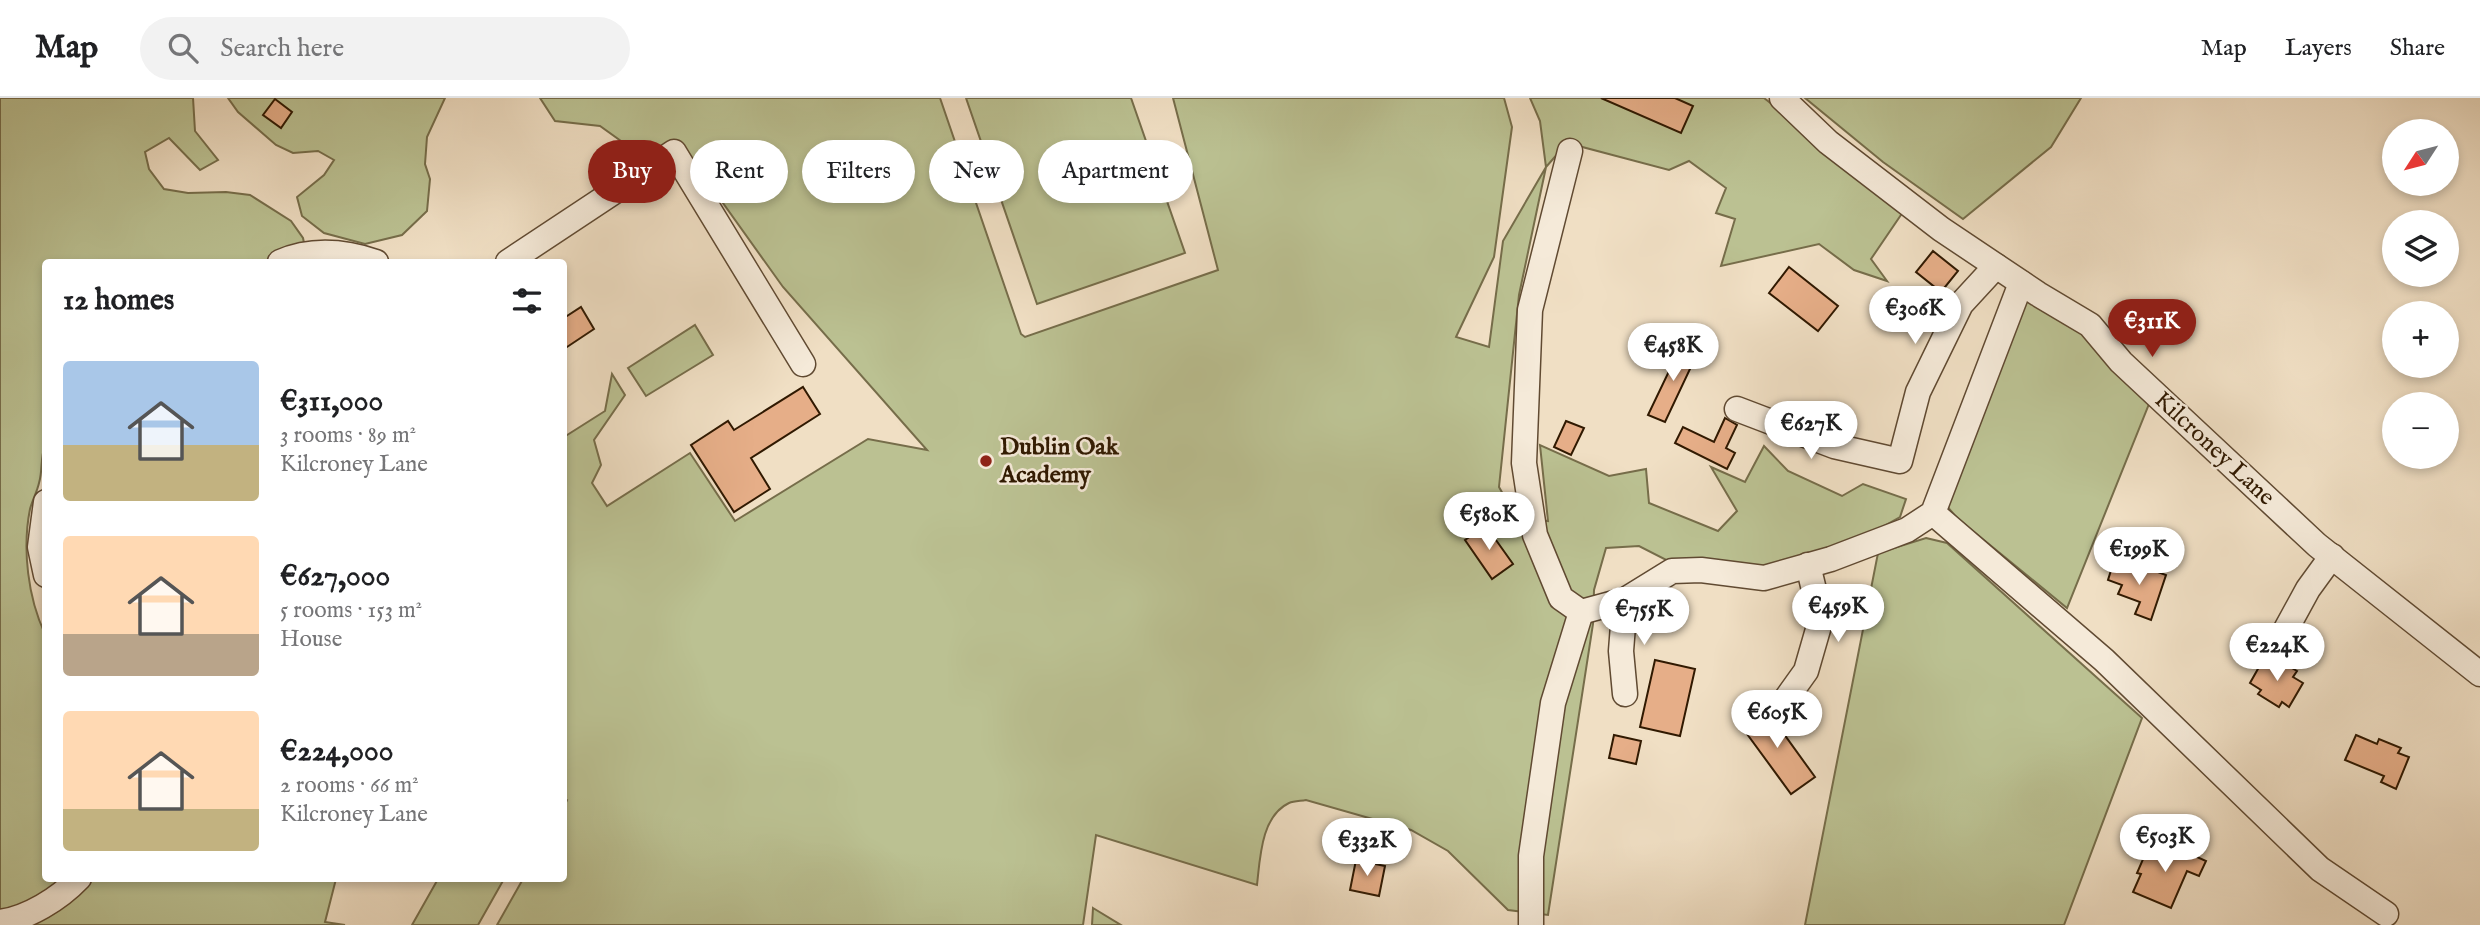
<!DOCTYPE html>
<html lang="en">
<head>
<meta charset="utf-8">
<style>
	body { margin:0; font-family:"IM FELL English",serif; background:#f2f2f2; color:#202124; height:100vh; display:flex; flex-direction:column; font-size:26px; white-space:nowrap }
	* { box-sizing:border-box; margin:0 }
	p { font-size:23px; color:#757577 }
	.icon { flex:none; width:38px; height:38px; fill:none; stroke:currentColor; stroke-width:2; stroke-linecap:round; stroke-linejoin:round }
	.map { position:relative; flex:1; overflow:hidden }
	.side { position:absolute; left:42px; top:161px; width:525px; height:623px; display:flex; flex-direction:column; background:#fff; border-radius:7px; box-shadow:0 4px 10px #0003 }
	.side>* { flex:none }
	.top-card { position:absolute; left:588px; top:42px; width:665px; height:63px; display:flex; gap:14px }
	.needle { width:46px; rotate:234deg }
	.tools { position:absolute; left:2382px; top:21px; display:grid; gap:14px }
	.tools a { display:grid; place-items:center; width:77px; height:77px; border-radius:50%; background:#fff; box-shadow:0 4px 10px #0003; font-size:35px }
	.price { position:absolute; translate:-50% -60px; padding:0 16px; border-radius:24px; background:#fff; color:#222; font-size:23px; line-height:46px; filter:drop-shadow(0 2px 4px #0008) }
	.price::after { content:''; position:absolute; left:50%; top:42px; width:21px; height:16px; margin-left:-10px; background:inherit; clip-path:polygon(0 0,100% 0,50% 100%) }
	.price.current { background:#8f2418; color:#fff }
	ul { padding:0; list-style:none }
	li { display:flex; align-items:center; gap:21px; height:175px; padding:0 21px }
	li span { display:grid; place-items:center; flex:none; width:196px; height:140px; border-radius:7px; color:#555 }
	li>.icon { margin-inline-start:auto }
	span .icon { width:84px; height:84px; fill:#fffc; stroke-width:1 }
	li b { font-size:30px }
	h2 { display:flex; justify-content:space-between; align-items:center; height:84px; padding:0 21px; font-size:30px }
	.pill { padding:0 24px; border-radius:32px; background:#fff; box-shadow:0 4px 10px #0003; font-size:24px; line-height:63px }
	.pill.current { background:#8f2418; color:#fff }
	header { display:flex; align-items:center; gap:42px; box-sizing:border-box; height:98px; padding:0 35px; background:#fff; border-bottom:2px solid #e0e0e0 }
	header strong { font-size:33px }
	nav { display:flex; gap:38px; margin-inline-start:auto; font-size:24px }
	.search { width:490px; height:63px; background:#f2f2f2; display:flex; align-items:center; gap:18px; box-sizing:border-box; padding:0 24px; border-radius:38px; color:#757577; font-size:26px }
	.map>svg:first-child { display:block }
	.green { fill:#bbc192; stroke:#766d4a; stroke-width:2 }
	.building { fill:#e6ae88; stroke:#301901; stroke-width:2 }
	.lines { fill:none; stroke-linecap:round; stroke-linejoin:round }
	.minor-casing { stroke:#604a32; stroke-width:27 }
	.minor { stroke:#f5ead9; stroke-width:24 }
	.poi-dot { fill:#8f2418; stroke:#f5ead9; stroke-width:2.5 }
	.labels { text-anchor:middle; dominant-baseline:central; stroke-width:5; stroke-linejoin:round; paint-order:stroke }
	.poi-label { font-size:24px; font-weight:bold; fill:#301901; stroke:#f5ead9; text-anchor:start }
	.street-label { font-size:24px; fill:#301901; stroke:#f5ead9 }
</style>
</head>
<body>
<header>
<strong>Map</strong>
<div class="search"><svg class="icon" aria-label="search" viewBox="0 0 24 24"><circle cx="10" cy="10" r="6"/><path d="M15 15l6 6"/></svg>Search here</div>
<nav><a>Map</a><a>Layers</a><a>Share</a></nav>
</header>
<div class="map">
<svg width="2480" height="827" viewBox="0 0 2480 827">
	<rect width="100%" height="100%" fill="#f0dfc4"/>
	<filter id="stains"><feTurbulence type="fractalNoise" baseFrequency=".00286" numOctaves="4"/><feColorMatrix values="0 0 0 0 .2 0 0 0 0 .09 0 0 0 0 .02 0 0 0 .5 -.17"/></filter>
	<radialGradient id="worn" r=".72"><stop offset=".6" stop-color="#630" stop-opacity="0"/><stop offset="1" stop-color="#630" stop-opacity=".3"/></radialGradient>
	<!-- green -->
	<g class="green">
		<path d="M0,0H193L195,33L218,62L200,72L169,40L145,54L149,71L164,91L188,95L226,94L250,97L291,123L303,140L308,164H46L45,348C40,360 43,372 39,385C37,394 32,403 30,411C22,451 28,500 45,536L46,780L336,781L325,824L345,827H0Z"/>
		<polygon points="228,0 445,0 427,39 425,66 430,81 427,113 402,137 365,146 324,135 302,118 297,99 324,77 334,62 318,53 293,55 276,47 238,14"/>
		<path d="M540,0H940L1021,236L1025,239L1218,172L1173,0H1504L1512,29L1494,159L1456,239L1489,249L1503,143L1546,69L1540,23L1530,0H1764L1905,111L1871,161L1887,183L1854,172L1819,146L1721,168L1735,121L1716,115L1726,90L1689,63L1669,72L1567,45L1546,69L1519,197L1499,389L1516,419L1548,423L1540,347L1609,378L1646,371L1649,405L1718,433L1737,413L1711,369L1745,384L1764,348L1788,373L1842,398L1863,386L1906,401L1900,419L1861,441L1754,471L1678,468L1639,448L1606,450L1594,492L1593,526L1548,817L1508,812L1448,753L1411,732L1306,702C1301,703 1294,703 1289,705C1261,718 1260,761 1257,787L1096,737L1083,827H497L523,781L564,780V709L567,702L564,700V339L605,313L612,276L625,297L594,342L601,367L592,385L607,408L690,355L735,423L868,341L927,352L783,189L680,45L666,50L628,48L600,28L555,23Z"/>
		<polygon points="966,0 1131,0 1185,155 1037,206"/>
		<polygon points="1805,0 2081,0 2051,49 1963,121 1883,64"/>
		<polygon points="2025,201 2070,221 2155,291 2067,510 1957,420 1946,407"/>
		<polygon points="695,227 713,257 646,298 628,270"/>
		<polygon points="1926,440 1947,445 2142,620 2064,827 1805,827 1878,455"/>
		<polygon points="438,781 438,780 504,781 478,827 412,827"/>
		<polygon points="1093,810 1121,827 1092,827"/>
	</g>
	<!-- building -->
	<g class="building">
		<polygon points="1601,0 1675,0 1693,8 1681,35"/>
		<polygon points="275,1 292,14 281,30 263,17"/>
		<polygon points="1933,153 1958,173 1941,194 1916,174"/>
		<polygon points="1789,169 1838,208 1818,233 1769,195"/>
		<polygon points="581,209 594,231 564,251 564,220"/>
		<polygon points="1682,246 1698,254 1665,324 1648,317"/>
		<polygon points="803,289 820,316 751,360 770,391 734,414 691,347 728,323 734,332"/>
		<polygon points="1725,320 1737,327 1726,350 1735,355 1727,371 1675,345 1683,329 1714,344"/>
		<polygon points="1566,323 1584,330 1571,357 1554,349"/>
		<polygon points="1486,428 1513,466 1492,481 1465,442"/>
		<polygon points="2131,464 2166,477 2151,522 2135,516 2140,504 2118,496 2122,487 2108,482 2113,466 2128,472"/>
		<polygon points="2276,561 2297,573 2293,579 2303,585 2289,609 2282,604 2279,609 2258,596 2261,592 2250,585 2263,562 2272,568"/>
		<polygon points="1655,562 1695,571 1680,638 1640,629"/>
		<polygon points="1763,607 1815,679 1791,696 1739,625"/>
		<polygon points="1614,637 1641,643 1636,666 1609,660"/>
		<polygon points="2356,637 2377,646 2379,641 2401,650 2398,655 2409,659 2396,691 2381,684 2384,678 2345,662"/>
		<polygon points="2150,745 2172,755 2175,749 2206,763 2199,778 2187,773 2171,810 2133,794 2141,776 2137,775"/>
		<polygon points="1356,762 1385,768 1379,798 1350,792"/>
	</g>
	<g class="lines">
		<defs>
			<g id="minor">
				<polyline points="1782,0 1828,44 1941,131 2038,196 2090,227 2121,264 2317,447 2480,576"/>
				<polyline points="1570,53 1530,212 1524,365 1535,437 1561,500 1581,514 1625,502 1672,473 1701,472 1764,480 1831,461 1907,432 1933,415 2021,185"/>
				<path d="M280,164C312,150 344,153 376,164"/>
				<polyline points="508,164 674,54 803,266"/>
				<polyline points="1737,311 1834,348 1900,363 1918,294 1961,206 1996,168"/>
				<polyline points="46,404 40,449 46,477"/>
				<polyline points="1933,415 2104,562 2320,771 2386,816"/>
				<polyline points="1625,502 1621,553 1625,596"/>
				<polyline points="2284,535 2308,491 2332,458"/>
				<polyline points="1781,608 1806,573 1821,521 1808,467"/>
				<path d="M0,824C28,820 59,801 79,780"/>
				<polyline points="1531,827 1531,758 1553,605 1581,514"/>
			</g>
		</defs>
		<!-- minor casing -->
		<use href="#minor" class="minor-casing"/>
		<!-- minor -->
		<use href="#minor" class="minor"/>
	</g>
	<!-- markers -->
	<circle class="poi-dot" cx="986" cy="363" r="7"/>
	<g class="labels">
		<!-- poi labels -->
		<g class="poi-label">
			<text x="1000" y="349">Dublin Oak<tspan x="1000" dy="28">Academy</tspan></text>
		</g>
		<!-- street labels -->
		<g class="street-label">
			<text transform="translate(2214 351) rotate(43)">Kilcroney Lane</text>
		</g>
	</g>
	<rect width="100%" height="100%" filter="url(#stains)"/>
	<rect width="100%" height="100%" fill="url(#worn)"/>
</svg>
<div class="tools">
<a><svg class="needle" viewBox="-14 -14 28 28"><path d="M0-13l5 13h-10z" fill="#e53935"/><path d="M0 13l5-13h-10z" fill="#757577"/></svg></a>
<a><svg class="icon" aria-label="layers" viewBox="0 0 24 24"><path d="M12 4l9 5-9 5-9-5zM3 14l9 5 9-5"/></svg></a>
<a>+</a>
<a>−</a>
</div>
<b class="price" style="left:1915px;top:248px">€306K</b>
<b class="price current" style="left:2152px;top:261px">€311K</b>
<b class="price" style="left:1673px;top:285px">€458K</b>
<b class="price" style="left:1811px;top:363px">€627K</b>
<b class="price" style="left:1489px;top:454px">€580K</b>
<b class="price" style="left:2139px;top:489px">€199K</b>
<b class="price" style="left:1838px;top:546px">€459K</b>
<b class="price" style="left:1644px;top:549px">€755K</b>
<b class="price" style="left:2277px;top:585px">€224K</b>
<b class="price" style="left:1777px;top:652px">€605K</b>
<b class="price" style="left:2165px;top:776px">€503K</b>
<b class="price" style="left:1367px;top:780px">€332K</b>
<div class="top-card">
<a class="pill current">Buy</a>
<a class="pill">Rent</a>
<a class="pill">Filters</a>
<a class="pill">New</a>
<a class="pill">Apartment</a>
</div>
<section class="side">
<h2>12 homes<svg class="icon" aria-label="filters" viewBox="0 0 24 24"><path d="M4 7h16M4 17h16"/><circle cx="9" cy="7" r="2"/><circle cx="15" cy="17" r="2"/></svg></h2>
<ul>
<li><span style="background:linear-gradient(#a9c7e8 60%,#c2b280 0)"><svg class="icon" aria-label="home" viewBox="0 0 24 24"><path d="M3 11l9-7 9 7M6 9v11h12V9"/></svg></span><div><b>€311,000</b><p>3 rooms · 89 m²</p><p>Kilcroney Lane</p></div></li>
<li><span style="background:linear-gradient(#ffd9b3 70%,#b9a48a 0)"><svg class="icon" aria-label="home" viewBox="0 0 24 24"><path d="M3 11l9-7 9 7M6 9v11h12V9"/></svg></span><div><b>€627,000</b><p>5 rooms · 153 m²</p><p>House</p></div></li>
<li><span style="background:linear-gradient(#ffd9b3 70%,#c2b280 0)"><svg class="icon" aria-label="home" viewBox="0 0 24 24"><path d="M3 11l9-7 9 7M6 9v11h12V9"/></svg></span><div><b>€224,000</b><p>2 rooms · 66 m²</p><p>Kilcroney Lane</p></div></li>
</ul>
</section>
</div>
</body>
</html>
